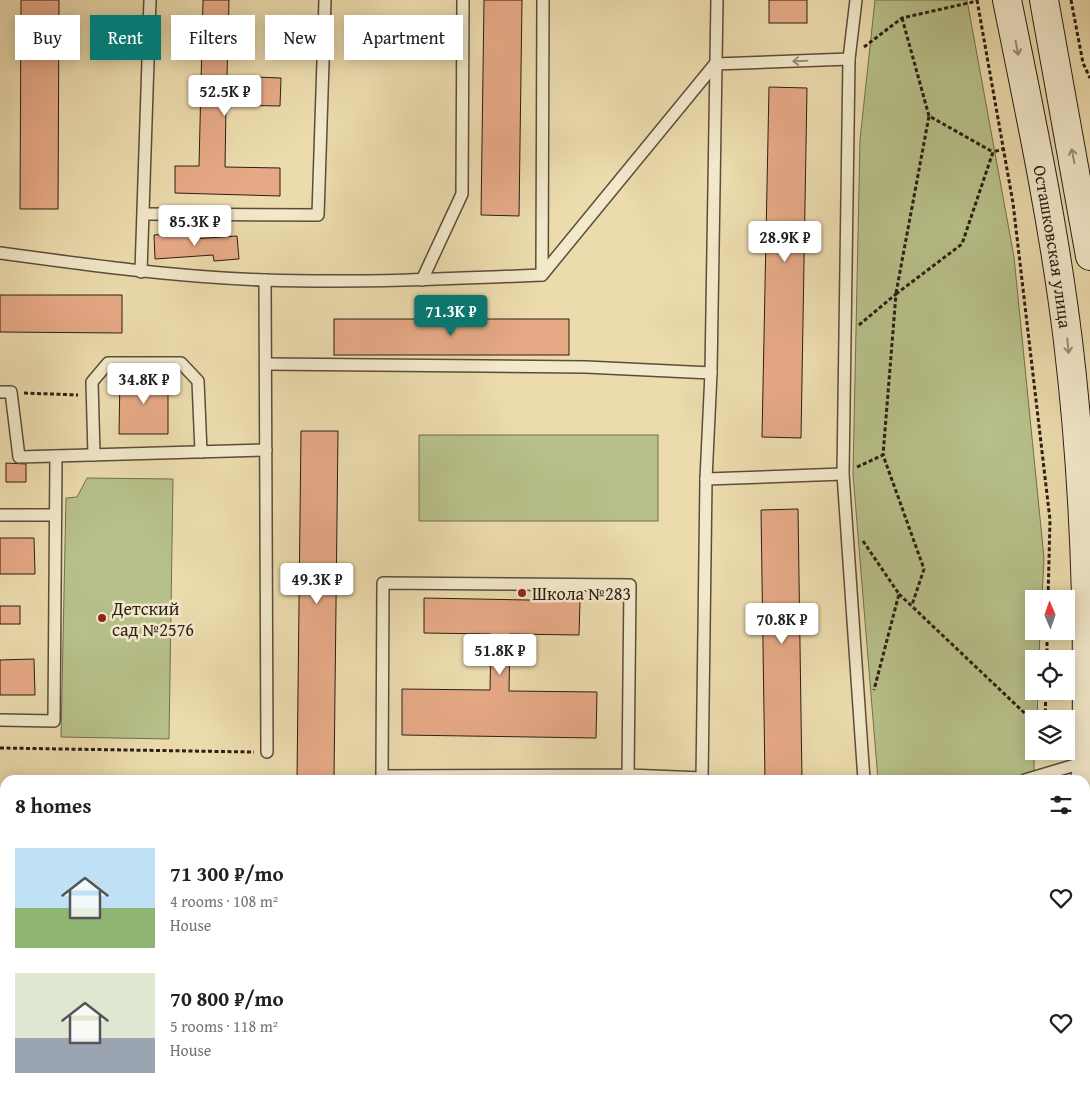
<!DOCTYPE html>
<html lang="en">
<head>
<meta charset="utf-8">
<style>
	body { margin:0; font-family:"Gentium Book Plus",serif; background:#f6f6f6; color:#202124; height:100vh; display:flex; flex-direction:column; font-size:19px; white-space:nowrap }
	* { box-sizing:border-box; margin:0 }
	p { font-size:16px; color:#757577 }
	.icon { flex:none; width:28px; height:28px; fill:none; stroke:currentColor; stroke-width:2; stroke-linecap:round; stroke-linejoin:round }
	.map { position:relative; flex:1; overflow:hidden }
	.details { position:absolute; left:0px; top:775px; width:1090px; height:320px; display:flex; flex-direction:column; background:#fff; border-radius:15px 15px 0 0; box-shadow:0 2px 12px #0003 }
	.details>* { flex:none }
	.guide { position:absolute; left:15px; top:15px; width:500px; height:45px; display:flex; gap:10px }
	.needle { width:32px; rotate:358deg }
	.tools { position:absolute; left:1025px; top:590px; display:grid; gap:10px }
	.tools a { display:grid; place-items:center; width:50px; height:50px; border-radius:0px; background:#fff; box-shadow:0 2px 12px #0003; font-size:25px }
	.price { position:absolute; translate:-50% -42px; padding:0 11px; border-radius:5px; background:#fff; color:#222; font-size:16px; line-height:32px; filter:drop-shadow(0 1px 2px #0008) }
	.price::after { content:''; position:absolute; left:50%; top:30px; width:15px; height:11px; margin-left:-8px; background:inherit; clip-path:polygon(0 0,100% 0,50% 100%) }
	.price.current { background:#0f766e; color:#fff }
	ul { padding:0; list-style:none }
	li { display:flex; align-items:center; gap:15px; height:125px; padding:0 15px }
	li span { display:grid; place-items:center; flex:none; width:140px; height:100px; border-radius:0px; color:#555 }
	li>.icon { margin-inline-start:auto }
	span .icon { width:60px; height:60px; fill:#fffc; stroke-width:1 }
	li b { font-size:21px }
	h2 { display:flex; justify-content:space-between; align-items:center; height:60px; padding:0 15px; font-size:21px }
	.tag { padding:0 18px; border-radius:0px; background:#fff; box-shadow:0 2px 12px #0003; font-size:18px; line-height:45px }
	.tag.current { background:#0f766e; color:#fff }
	.map>svg:first-child { display:block }
	.green { fill:#b7c08a; stroke:#726f4f }
	.building { fill:#e6a986; stroke:#2d1e14 }
	.lines { fill:none; stroke-linecap:round; stroke-linejoin:round }
	.service-casing { stroke:#5c4d3a; stroke-width:14 }
	.secondary-casing { stroke:#2d1e14; stroke-width:30 }
	.path { stroke:#2d1e14; stroke-width:3; stroke-dasharray:4 2.5; stroke-linecap:butt }
	.service { stroke:#f2e8ca; stroke-width:11 }
	.secondary { stroke:#f2e8ca; stroke-width:28 }
	.oneway { stroke:#998d78 }
	.poi-dot { fill:#8f2418; stroke:#f2e8ca; stroke-width:2 }
	.labels { text-anchor:middle; dominant-baseline:central; stroke-width:5; stroke-linejoin:round; paint-order:stroke }
	.street-label { font-size:18px; fill:#2d1e14; stroke:#f2e8ca }
	.poi-label { font-size:18px; fill:#2d1e14; stroke:#f2e8ca; text-anchor:start }
</style>
</head>
<body>
<div class="map">
<svg width="1090" height="1095" viewBox="0 0 1090 1095">
	<rect width="100%" height="100%" fill="#ebdbad"/>
	<filter id="stains"><feTurbulence type="fractalNoise" baseFrequency=".004" numOctaves="4"/><feColorMatrix values="0 0 0 0 .2 0 0 0 0 .09 0 0 0 0 .02 0 0 0 .5 -.17"/></filter>
	<radialGradient id="worn" r=".72"><stop offset=".6" stop-color="#630" stop-opacity="0"/><stop offset="1" stop-color="#630" stop-opacity=".3"/></radialGradient>
	<!-- green -->
	<g class="green">
		<polygon points="875,0 967,0 1014,257 1044,558 1042,599 1034,599 1034,631 1040,631 1039,659 1034,659 1034,691 1038,691 1037,719 1034,719 1034,780 878,780 853,474 860,140"/>
		<rect x="419" y="435" width="239" height="86"/>
		<polygon points="87,478 173,479 169,739 61,737 66,498 77,497"/>
	</g>
	<!-- building -->
	<g class="building">
		<polygon points="21,0 59,0 58,209 20,209"/>
		<polygon points="203,0 229,0 227,76 281,78 280,106 226,105 225,167 280,168 280,196 175,193 175,166 199,166"/>
		<polygon points="484,0 522,0 519,216 481,215"/>
		<rect x="769" y="0" width="38" height="23"/>
		<polygon points="769,87 807,88 801,438 762,437"/>
		<polygon points="193,232 193,239 237,236 239,259 214,261 213,255 155,259 154,235"/>
		<polygon points="0,295 122,295 122,333 0,332"/>
		<rect x="334" y="319" width="235" height="36"/>
		<polygon points="168,376 168,434 119,434 120,377"/>
		<polygon points="301,431 338,431 334,779 297,779"/>
		<polygon points="6,463 26,464 26,482 6,482"/>
		<polygon points="798,509 802,780 765,780 761,510"/>
		<polygon points="0,538 34,538 35,574 0,574"/>
		<polygon points="424,598 580,601 579,635 510,634 509,691 597,692 596,738 402,735 402,689 490,690 491,634 424,633"/>
		<rect x="0" y="606" width="20" height="18"/>
		<polygon points="34,659 35,695 0,695 0,660"/>
	</g>
	<g class="lines">
		<defs>
			<g id="service">
				<polyline points="856,0 849,59 843,474 864,780"/>
				<polyline points="144,214 318,215 325,0"/>
				<path d="M0,253C88,265 176,277 264,280C357,283 450,279 542,275L715,64L849,59"/>
				<polyline points="141,272 150,0"/>
				<polyline points="542,275 543,0"/>
				<polyline points="265,280 267,752"/>
				<polyline points="422,280 462,194 463,0"/>
				<polyline points="266,364 586,367 711,373"/>
				<polyline points="0,392 11,392 19,457 266,450"/>
				<polyline points="94,455 92,382 108,363 181,363 198,381 201,452"/>
				<polyline points="706,479 843,474"/>
				<polyline points="0,515 55,515"/>
				<polyline points="0,720 54,721 56,456"/>
				<polyline points="628,775 630,585 383,583 382,776 628,775 702,778"/>
				<polyline points="702,780 706,479 711,373 717,0"/>
				<polyline points="1025,780 1085,762"/>
				<polyline points="0,1088 5,1088"/>
				<polyline points="258,1090 258,1095"/>
				<polyline points="897,1090 900,1095"/>
			</g>
			<g id="secondary">
				<path id="s1" d="M1007,0C1030,113 1054,226 1068,341C1086,491 1090,644 1085,795"/>
				<polyline points="1044,0 1090,256"/>
				<polyline points="1060,1095 1060,1090"/>
			</g>
		</defs>
		<!-- service casing -->
		<use href="#service" class="service-casing"/>
		<!-- secondary casing -->
		<use href="#secondary" class="secondary-casing"/>
		<!-- path -->
		<g class="path">
			<polyline points="977,0 1013,203 1050,520 1048,599"/>
			<polyline points="1071,0 1083,63 1090,78"/>
			<polyline points="902,18 929,116 993,152"/>
			<polyline points="864,47 902,18 977,1"/>
			<polyline points="896,293 929,116"/>
			<polyline points="896,294 962,244 993,152 1003,149"/>
			<polyline points="859,325 896,294 883,455"/>
			<polyline points="24,393 78,395"/>
			<polyline points="857,467 883,455 924,569 912,605"/>
			<polyline points="863,541 899,594 874,690"/>
			<polyline points="899,594 1034,722"/>
			<polyline points="1047,659 1047,631"/>
			<polyline points="1045,719 1046,691"/>
			<polyline points="0,748 254,752"/>
			<polyline points="1045,759 1045,751"/>
			<polyline points="0,944 5,942"/>
			<polyline points="0,994 5,997"/>
		</g>
		<!-- service -->
		<use href="#service" class="service"/>
		<!-- secondary -->
		<use href="#secondary" class="secondary"/>
	</g>
	<!-- one-way arrows -->
	<defs><path id="oneway-shaft" d="M-6 0H5M1.5-3L5.5 0L1.5 3" fill="none" stroke-width="1.6" stroke-linecap="round" stroke-linejoin="round" transform="scale(1.25)"/></defs>
	<g class="oneway">
		<use href="#oneway-shaft" transform="translate(1017 48) rotate(79)"/>
		<use href="#oneway-shaft" transform="translate(800 61) rotate(178)"/>
		<use href="#oneway-shaft" transform="translate(1073 156) rotate(-101)"/>
		<use href="#oneway-shaft" transform="translate(1068 346) rotate(84)"/>
	</g>
	<!-- markers -->
	<g class="poi-dot">
		<circle cx="522" cy="593" r="5"/>
		<circle cx="102" cy="618" r="5"/>
	</g>
	<g class="labels">
		<!-- street labels -->
		<g class="street-label">
			<text stroke="none"><textPath href="#s1" startOffset="251">Осташковская улица</textPath></text>
		</g>
		<!-- poi labels -->
		<g class="poi-label">
			<text x="532" y="593">Школа №283</text>
			<text x="112" y="608">Детский<tspan x="112" dy="21">сад №2576</tspan></text>
		</g>
	</g>
	<rect width="100%" height="100%" filter="url(#stains)"/>
	<rect width="100%" height="100%" fill="url(#worn)"/>
</svg>
<div class="tools">
<a><svg class="needle" viewBox="-14 -14 28 28"><path d="M0-13l5 13h-10z" fill="#e53935"/><path d="M0 13l5-13h-10z" fill="#757577"/></svg></a>
<a><svg class="icon" aria-label="locate" viewBox="0 0 24 24"><circle cx="12" cy="12" r="6"/><path d="M12 2v4M12 18v4M2 12h4M18 12h4"/></svg></a>
<a><svg class="icon" aria-label="layers" viewBox="0 0 24 24"><path d="M12 4l9 5-9 5-9-5zM3 14l9 5 9-5"/></svg></a>
</div>
<b class="price" style="left:225px;top:117px">52.5K ₽</b>
<b class="price" style="left:195px;top:247px">85.3K ₽</b>
<b class="price" style="left:785px;top:263px">28.9K ₽</b>
<b class="price current" style="left:451px;top:337px">71.3K ₽</b>
<b class="price" style="left:144px;top:405px">34.8K ₽</b>
<b class="price" style="left:317px;top:605px">49.3K ₽</b>
<b class="price" style="left:782px;top:645px">70.8K ₽</b>
<b class="price" style="left:500px;top:676px">51.8K ₽</b>
<div class="guide">
<a class="tag">Buy</a>
<a class="tag current">Rent</a>
<a class="tag">Filters</a>
<a class="tag">New</a>
<a class="tag">Apartment</a>
</div>
<section class="details">
<h2>8 homes<svg class="icon" aria-label="filters" viewBox="0 0 24 24"><path d="M4 7h16M4 17h16"/><circle cx="9" cy="7" r="2"/><circle cx="15" cy="17" r="2"/></svg></h2>
<ul>
<li><span style="background:linear-gradient(#bfe0f5 60%,#8fb573 0)"><svg class="icon" aria-label="home" viewBox="0 0 24 24"><path d="M3 11l9-7 9 7M6 9v11h12V9"/></svg></span><div><b>71 300 ₽/mo</b><p>4 rooms · 108 m²</p><p>House</p></div><svg class="icon" aria-label="heart" viewBox="0 0 24 24"><path d="M12 20l-8-8c-3-5 5-10 8-4 3-6 11-1 8 4z"/></svg></li>
<li><span style="background:linear-gradient(#dfe7d0 65%,#9aa5b1 0)"><svg class="icon" aria-label="home" viewBox="0 0 24 24"><path d="M3 11l9-7 9 7M6 9v11h12V9"/></svg></span><div><b>70 800 ₽/mo</b><p>5 rooms · 118 m²</p><p>House</p></div><svg class="icon" aria-label="heart" viewBox="0 0 24 24"><path d="M12 20l-8-8c-3-5 5-10 8-4 3-6 11-1 8 4z"/></svg></li>
</ul>
</section>
</div>
</body>
</html>
